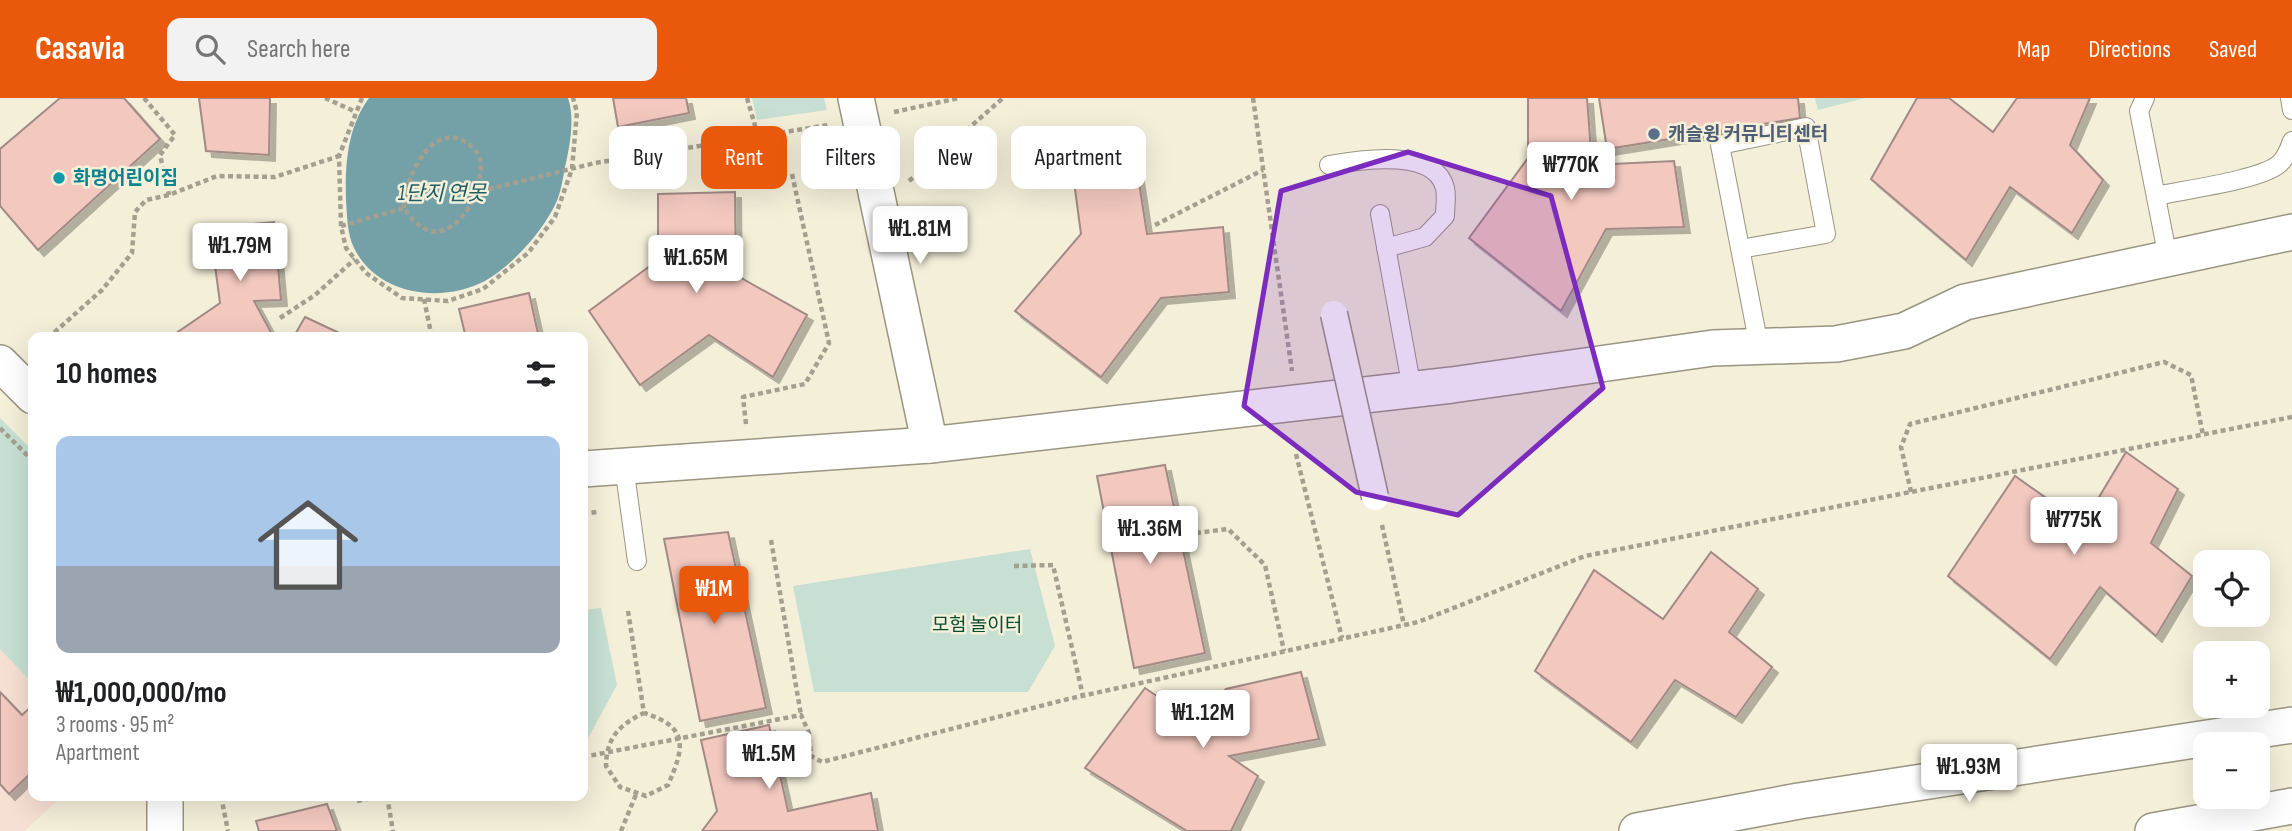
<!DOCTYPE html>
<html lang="en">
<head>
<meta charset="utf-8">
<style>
	body { margin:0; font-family:"Sofia Sans Condensed","Noto Sans KR",sans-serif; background:#f2f2f2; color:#202124; height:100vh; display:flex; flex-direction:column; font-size:26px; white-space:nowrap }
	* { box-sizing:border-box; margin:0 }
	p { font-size:23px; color:#757577 }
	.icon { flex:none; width:38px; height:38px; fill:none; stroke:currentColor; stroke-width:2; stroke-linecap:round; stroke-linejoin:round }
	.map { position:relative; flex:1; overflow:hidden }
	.side { position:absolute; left:28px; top:234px; width:560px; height:469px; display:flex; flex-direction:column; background:#fff; border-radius:14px; box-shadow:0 7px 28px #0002 }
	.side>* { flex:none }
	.guide { position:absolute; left:609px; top:28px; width:665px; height:63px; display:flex; gap:14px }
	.tools { position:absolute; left:2193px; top:452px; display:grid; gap:14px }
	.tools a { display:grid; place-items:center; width:77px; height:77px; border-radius:14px; background:#fff; box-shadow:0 7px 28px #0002; font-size:35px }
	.price { position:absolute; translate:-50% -60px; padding:0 16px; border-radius:7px; background:#fff; color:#222; font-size:23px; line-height:46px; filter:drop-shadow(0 2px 4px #0008) }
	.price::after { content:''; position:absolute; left:50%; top:42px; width:21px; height:16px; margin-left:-10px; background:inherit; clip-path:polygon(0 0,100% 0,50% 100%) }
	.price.selected { background:#ea580c; color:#fff }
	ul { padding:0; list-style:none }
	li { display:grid; align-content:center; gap:14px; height:371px; padding:0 28px }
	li+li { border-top:2px solid #e0e0e0 }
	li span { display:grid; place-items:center; height:217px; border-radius:14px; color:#555 }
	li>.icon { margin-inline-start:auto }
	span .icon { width:126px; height:126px; fill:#fffc; stroke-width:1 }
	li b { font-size:30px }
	h2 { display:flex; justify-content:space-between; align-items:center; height:84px; padding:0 28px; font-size:30px }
	.chip { padding:0 24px; border-radius:14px; background:#fff; box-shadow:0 7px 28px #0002; font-size:24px; line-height:63px }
	.chip.selected { background:#ea580c; color:#fff }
	header { display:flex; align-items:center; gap:42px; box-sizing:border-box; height:98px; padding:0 35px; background:#ea580c; color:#fff }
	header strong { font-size:33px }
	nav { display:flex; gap:38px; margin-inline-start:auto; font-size:24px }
	.search { width:490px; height:63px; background:#f2f2f2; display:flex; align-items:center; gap:18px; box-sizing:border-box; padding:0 24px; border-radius:14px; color:#757577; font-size:26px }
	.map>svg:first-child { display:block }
	.education { fill:#f6dfd3 }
	.green { fill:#c7e0d3 }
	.water { fill:#74a1a8 }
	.building { fill:#f2c8bf; stroke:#a28a85; stroke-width:2; filter:url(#shadow) }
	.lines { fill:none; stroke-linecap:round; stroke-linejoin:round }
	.service-casing { stroke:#9a9581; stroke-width:20 }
	.minor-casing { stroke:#9a9581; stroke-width:38 }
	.path { stroke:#a4a090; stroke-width:4.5; stroke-dasharray:5 3.5; stroke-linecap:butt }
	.service { stroke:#fff; stroke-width:18 }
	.minor { stroke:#fff; stroke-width:35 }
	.pedestrian-bridge-casing { stroke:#9a9581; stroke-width:29; stroke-linecap:butt }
	.pedestrian-bridge { stroke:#fff; stroke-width:26 }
	.marked { fill:#7b2cbf; fill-opacity:0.2; stroke:#7b2cbf; stroke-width:5; stroke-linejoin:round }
	.service-dot { fill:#5c6f8a; stroke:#f4efd9; stroke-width:2.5 }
	.culture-dot { fill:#0f9aa8; stroke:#f4efd9; stroke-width:2.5 }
	.labels { text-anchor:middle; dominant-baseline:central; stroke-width:5; stroke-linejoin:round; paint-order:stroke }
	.service-label { font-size:19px; font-weight:bold; fill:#4e5e75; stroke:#f4efd9; text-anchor:start }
	.culture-label { font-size:19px; font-weight:bold; fill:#0d838f; stroke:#f4efd9; text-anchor:start }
	.park-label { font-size:19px; fill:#044e34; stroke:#f4efd9 }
	.water-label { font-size:21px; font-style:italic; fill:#1f5d66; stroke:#f4efd9 }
</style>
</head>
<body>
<header>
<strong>Casavia</strong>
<div class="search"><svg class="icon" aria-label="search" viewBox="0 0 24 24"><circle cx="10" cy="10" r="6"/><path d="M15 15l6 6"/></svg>Search here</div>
<nav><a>Map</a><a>Directions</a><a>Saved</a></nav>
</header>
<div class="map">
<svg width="2292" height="733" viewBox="0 0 2292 733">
	<defs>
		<filter id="shadow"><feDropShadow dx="6" dy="6" stdDeviation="0" flood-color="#0004"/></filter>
	</defs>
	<rect width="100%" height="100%" fill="#f4efd9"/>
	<!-- education -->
	<polygon class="education" points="0,551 33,586 33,698 63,698 24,733 0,733"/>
	<!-- green -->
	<g class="green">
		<polygon points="752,0 824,0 827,12 757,22"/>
		<polygon points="1815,0 1865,0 1818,12"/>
		<polygon points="0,320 33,353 33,586 0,551"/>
		<polygon points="1030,451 1055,548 1028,594 814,594 793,488"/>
		<polygon points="601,510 617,587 587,642 583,642 583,512"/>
	</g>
	<!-- water -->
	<path class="water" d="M369,0H568C575,20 570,48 565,69C563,80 561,94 556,105C542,134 513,167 485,183C441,206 377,197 354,150C347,136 347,117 346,102C345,67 347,30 369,0Z"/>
	<!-- building -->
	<g class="building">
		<polygon points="60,0 124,0 160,41 38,152 0,108 0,51"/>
		<polygon points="199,0 270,0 269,57 206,53"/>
		<polygon points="613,0 686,0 689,15 618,29"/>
		<polygon points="1528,0 1587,0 1592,67 1674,63 1684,129 1606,131 1561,213 1469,140 1528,60"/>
		<polygon points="1599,0 1798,0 1800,20 1607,51"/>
		<polygon points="1917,0 1949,0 1993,34 2017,0 2090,0 2070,47 2103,82 2072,135 2010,89 1966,162 1871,81"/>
		<polygon points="1136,65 1147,136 1223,129 1229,194 1161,200 1101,279 1015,213 1081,136 1073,76"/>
		<polygon points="735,94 736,177 807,217 773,279 709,237 640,287 589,213 658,162 658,96"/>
		<polygon points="274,124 281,202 254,203 274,240 169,240 220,205 210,130"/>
		<polygon points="529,195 539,240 466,240 459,211"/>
		<polygon points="305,219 350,240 293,240"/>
		<polygon points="2126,354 2178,391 2151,445 2192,478 2156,538 2100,489 2050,561 1948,478 2015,378 2083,426"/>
		<polygon points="1165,367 1205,555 1134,570 1097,378"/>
		<polygon points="728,434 766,610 700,623 664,441"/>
		<polygon points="1711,454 1758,491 1729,534 1772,569 1736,619 1675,582 1631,644 1535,573 1594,472 1663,521"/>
		<polygon points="1301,574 1319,641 1229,658 1258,678 1231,733 1187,733 1085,670 1145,590 1198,626 1226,591"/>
		<polygon points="0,594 22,617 33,607 33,673 9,696 0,686"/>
		<polygon points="769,627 788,713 871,695 878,733 702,733 717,713 701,642"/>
		<polygon points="327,706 337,733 259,733 256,723"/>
	</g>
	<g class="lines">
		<defs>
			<g id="service">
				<polyline points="2145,0 2139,13 2168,160"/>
				<polyline points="2290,0 2292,12"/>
				<path d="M1329,67C1358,62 1435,49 1445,90C1447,98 1445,109 1445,118L1425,139L1386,150"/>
				<path d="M2156,98C2183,92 2261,82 2279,66C2286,60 2289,52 2292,43"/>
				<polyline points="1380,116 1412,291"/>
				<polyline points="1740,151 1826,136 1806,29 1720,47 1759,248"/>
				<polyline points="624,368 637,463"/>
			</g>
			<g id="minor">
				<polyline points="856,0 930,347"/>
				<polyline points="0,265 33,298"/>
				<polyline points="583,371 930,347 1452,287 1713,250 1836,246 1904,233 1965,204 2292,134"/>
				<polyline points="165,698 165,733"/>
				<polyline points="1637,733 1799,703 2292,627"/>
				<polyline points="2153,733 2292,708"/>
			</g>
		</defs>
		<!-- service casing -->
		<use href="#service" class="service-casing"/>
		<!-- minor casing -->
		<use href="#minor" class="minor-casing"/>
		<!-- path -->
		<g class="path">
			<polyline points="144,0 175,37 160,57 169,97"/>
			<polyline points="325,0 356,14"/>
			<polyline points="362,0 339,58 341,128 346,150 366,175 402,200 448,203 483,191 528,155 555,119 572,71 577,14 573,0"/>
			<polyline points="747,0 758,38"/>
			<polyline points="1253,0 1292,273"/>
			<polyline points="894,14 959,0"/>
			<polyline points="909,83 1003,0"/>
			<path d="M404,110C404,80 435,15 472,49C477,53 481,61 481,67C481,76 478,86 477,94"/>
			<polyline points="1155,127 1263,72"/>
			<path d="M341,128L404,110C431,152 460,132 477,94L595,65L828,27"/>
			<polyline points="424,201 432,240"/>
			<polyline points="280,220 315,197 355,161"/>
			<polyline points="48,240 102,192 132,155 135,114 146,102 169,97 217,78 275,79 339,58"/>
			<polyline points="746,326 743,299 805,286 829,245 792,76"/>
			<polyline points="0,330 33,363"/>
			<polyline points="1296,356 1342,540"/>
			<polyline points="1911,394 1901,349 1910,326 2164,264 2191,277 2203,337"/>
			<polyline points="583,416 597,414"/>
			<polyline points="1382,427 1404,527"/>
			<polyline points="1196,435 1228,431 1265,467 1284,553"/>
			<polyline points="771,442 801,617"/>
			<polyline points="1014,468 1053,467 1083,598"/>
			<path d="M628,513L644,615C690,629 684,650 668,687L646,698L620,689L606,668C606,640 620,626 644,615"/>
			<polyline points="583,659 801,617 809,635 811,658 822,664 1068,601 1418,524 1585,458 2292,319"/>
			<polyline points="221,698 228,733"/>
			<polyline points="387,698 393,733"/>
			<polyline points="357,703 383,698"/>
			<polyline points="621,733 637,694"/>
		</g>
		<!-- service -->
		<use href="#service" class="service"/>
		<!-- minor -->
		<use href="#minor" class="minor"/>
		<defs>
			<polyline id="pedestrian-bridge" points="1334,216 1375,399"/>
		</defs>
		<!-- pedestrian-bridge casing -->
		<use href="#pedestrian-bridge" class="pedestrian-bridge-casing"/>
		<!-- pedestrian-bridge -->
		<use href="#pedestrian-bridge" class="pedestrian-bridge"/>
	</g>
	<!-- marked area -->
	<path class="marked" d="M1408,54L1551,98L1603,290L1458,417L1356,394L1244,308L1281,93Z"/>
	<!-- markers -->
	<circle class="service-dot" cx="1654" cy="36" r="7"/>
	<circle class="culture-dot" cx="59" cy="80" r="7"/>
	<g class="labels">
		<!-- service labels -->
		<g class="service-label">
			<text x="1668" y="36">캐슬윙 커뮤니티센터</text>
		</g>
		<!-- culture labels -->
		<g class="culture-label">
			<text x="73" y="80">화명어린이집</text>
		</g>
		<!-- park labels -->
		<g class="park-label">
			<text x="977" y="527">모험 놀이터</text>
		</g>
		<!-- water labels -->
		<g class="water-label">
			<text x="442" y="95">1단지 연못</text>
		</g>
	</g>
</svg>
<div class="tools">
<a><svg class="icon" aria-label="locate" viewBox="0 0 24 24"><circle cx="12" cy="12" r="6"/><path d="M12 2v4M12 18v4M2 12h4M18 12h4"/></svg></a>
<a>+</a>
<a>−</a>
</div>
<b class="price" style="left:1571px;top:104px">₩770K</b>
<b class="price" style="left:920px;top:168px">₩1.81M</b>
<b class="price" style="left:240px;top:185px">₩1.79M</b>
<b class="price" style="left:696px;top:197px">₩1.65M</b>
<b class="price" style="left:2074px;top:459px">₩775K</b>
<b class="price" style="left:1150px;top:468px">₩1.36M</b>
<b class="price selected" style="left:714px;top:528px">₩1M</b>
<b class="price" style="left:1203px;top:652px">₩1.12M</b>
<b class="price" style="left:769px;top:693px">₩1.5M</b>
<b class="price" style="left:1969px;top:706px">₩1.93M</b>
<div class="guide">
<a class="chip">Buy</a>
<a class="chip selected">Rent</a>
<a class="chip">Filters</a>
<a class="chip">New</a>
<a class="chip">Apartment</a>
</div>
<section class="side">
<h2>10 homes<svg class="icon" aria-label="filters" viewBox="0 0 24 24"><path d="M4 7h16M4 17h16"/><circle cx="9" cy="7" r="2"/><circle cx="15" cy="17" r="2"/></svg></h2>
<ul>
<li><span style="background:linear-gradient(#a9c7e8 60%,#9aa5b1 0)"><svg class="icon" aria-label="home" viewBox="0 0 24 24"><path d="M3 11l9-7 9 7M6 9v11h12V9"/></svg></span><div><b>₩1,000,000/mo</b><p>3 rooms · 95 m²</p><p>Apartment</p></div></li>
</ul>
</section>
</div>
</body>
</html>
